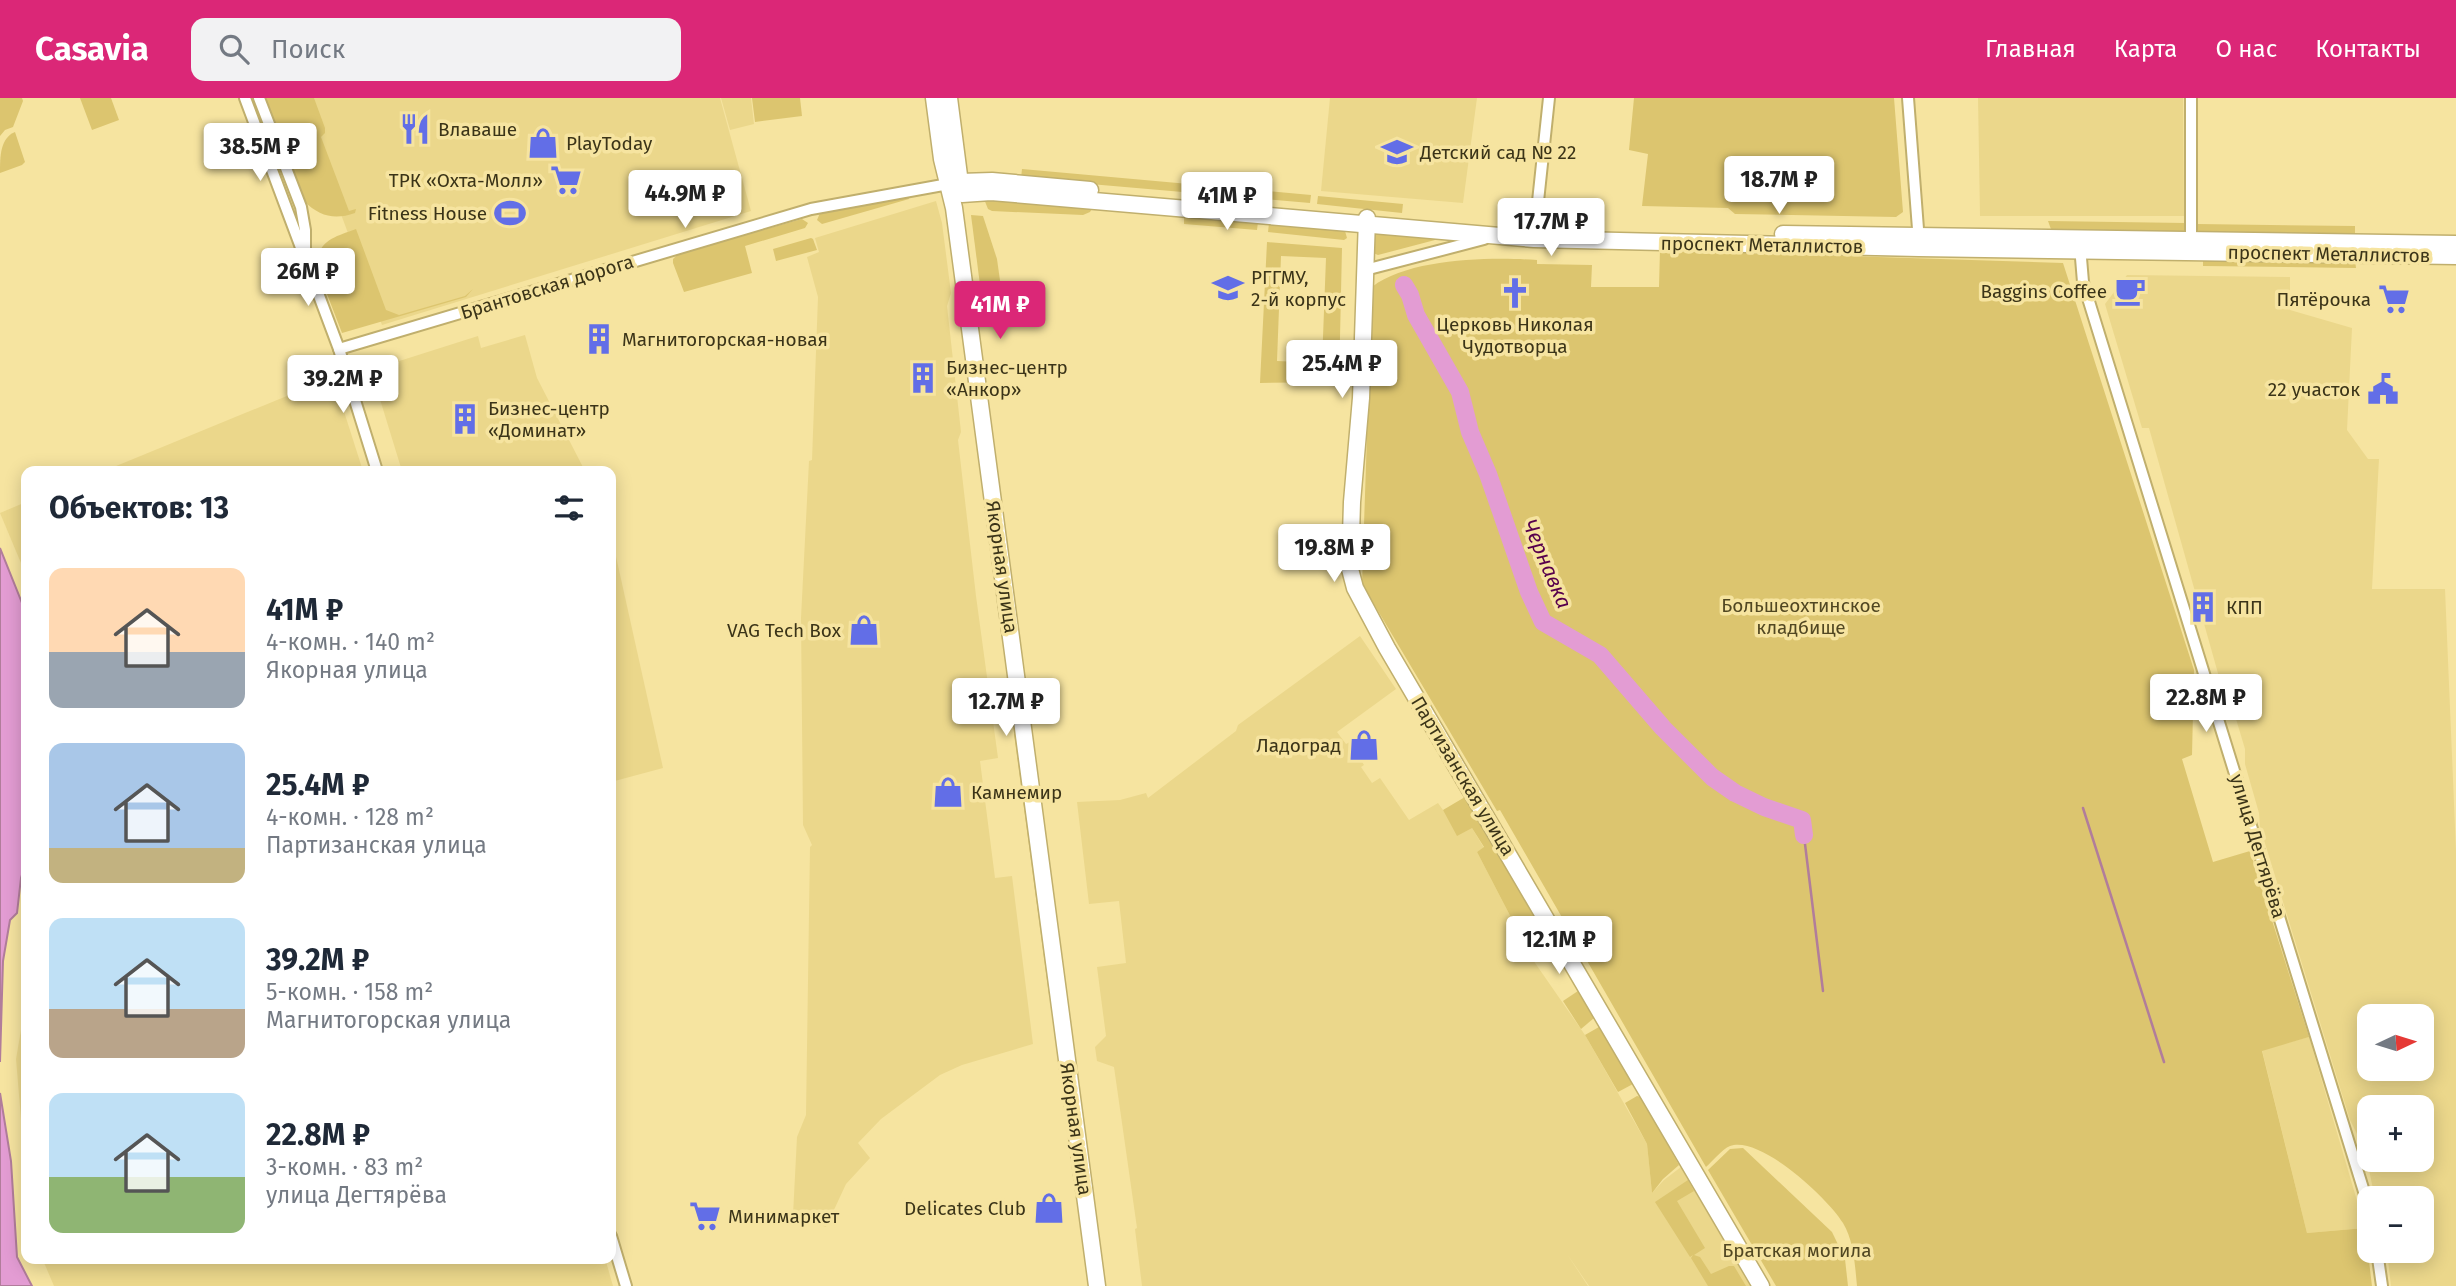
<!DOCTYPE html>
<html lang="ru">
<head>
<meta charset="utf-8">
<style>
	body { margin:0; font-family:"Fira Sans",sans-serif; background:#f2f2f3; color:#1f2937; height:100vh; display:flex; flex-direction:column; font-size:26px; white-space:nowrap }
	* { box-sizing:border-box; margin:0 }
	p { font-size:23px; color:#747a83 }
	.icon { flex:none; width:38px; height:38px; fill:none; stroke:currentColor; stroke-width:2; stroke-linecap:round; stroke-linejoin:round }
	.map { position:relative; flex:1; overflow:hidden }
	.sheet { position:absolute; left:21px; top:368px; width:595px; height:798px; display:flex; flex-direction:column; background:#fff; border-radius:14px; box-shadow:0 4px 18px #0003 }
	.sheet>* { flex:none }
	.needle { width:46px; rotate:86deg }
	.tools { position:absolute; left:2357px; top:906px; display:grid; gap:14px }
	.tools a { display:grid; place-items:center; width:77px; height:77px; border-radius:14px; background:#fff; box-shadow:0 4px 18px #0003; font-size:35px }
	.price { position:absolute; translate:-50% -60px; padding:0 16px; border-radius:7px; background:#fff; color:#222; font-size:23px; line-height:46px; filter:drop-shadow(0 2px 4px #0008) }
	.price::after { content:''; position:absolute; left:50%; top:42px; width:21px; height:16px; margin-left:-10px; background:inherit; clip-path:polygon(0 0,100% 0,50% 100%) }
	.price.current { background:#db2777; color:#fff }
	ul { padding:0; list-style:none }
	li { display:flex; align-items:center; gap:21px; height:175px; padding:0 28px }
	li span { display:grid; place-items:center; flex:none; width:196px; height:140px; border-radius:14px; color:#555 }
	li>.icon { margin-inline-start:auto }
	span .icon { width:84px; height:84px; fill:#fffc; stroke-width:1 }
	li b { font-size:30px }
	h2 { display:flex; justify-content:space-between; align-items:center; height:84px; padding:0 28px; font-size:30px }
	header { display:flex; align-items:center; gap:42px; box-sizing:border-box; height:98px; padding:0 35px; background:#db2777; color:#fff }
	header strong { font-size:33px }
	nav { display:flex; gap:38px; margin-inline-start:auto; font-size:24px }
	.search { width:490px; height:63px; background:#f2f2f3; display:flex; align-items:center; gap:18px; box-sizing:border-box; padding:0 24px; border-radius:14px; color:#747a83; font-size:26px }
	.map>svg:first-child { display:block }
	.built { fill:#ebd78b; fill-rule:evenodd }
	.green { fill:#dcc56f; fill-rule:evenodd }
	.water { fill:#e39cd3; stroke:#b17d9b; stroke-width:2 }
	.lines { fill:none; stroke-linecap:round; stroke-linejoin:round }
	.stream { stroke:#b17d9b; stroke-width:2.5 }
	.river { stroke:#e39cd3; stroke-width:18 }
	.street-casing { stroke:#c0af6d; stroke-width:14 }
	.secondary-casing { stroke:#c0af6d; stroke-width:19 }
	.street { stroke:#fff; stroke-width:10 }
	.secondary { stroke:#fff; stroke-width:16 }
	.labels { text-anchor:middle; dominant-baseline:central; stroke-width:7; stroke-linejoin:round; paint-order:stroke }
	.poi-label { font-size:19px; fill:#3b3418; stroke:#f6e4a0; text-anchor:start }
	.street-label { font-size:19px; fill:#3b3418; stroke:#f6e4a0 }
	.park-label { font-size:19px; fill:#514722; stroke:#f6e4a0 }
	.water-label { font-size:21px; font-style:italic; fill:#57004c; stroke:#f6e4a0 }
</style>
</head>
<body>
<header>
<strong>Casavia</strong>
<div class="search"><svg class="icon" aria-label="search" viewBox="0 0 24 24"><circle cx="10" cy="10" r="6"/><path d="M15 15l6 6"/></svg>Поиск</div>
<nav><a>Главная</a><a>Карта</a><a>О нас</a><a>Контакты</a></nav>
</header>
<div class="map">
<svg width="2456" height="1188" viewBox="0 0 2456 1188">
	<rect width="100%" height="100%" fill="#f6e4a0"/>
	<!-- built -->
	<g class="built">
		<polygon points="298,0 720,0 751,113 382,227"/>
		<polygon points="721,0 751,0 754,26 730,32"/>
		<polygon points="1330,0 1477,0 1463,105 1321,93"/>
		<polygon points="1978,0 2183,0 2184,118 1980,118"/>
		<polygon points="936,103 942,125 951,195 947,208 961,334 958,342 976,498 998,660 980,663 995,780 1012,778 1033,946 962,967 940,977 881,1021 858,1045 870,1060 846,1086 826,1129 793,1117 797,1039 806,1017 810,749 812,747 803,727 801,520 809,363 812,362 818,199 807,159 819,154 815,140"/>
		<path d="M2127,177L2290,179V212L2352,230L2347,332L2368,361H2379L2372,491H2445L2456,753V1188H2391L2387,1153H2422V1101H2375L2365,1052L2350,1022L2260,729L2259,715L2245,666V651L2227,591L2221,586L2149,330H2142L2105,206ZM2370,919H2422V971H2370ZM2370,1010H2422V1062H2370Z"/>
		<polygon points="525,237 537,280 585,373 402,373 371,272 478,238 481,250"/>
		<polygon points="333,279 363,373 104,373"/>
		<polygon points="26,404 26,477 0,415"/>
		<polygon points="611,436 663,670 611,684"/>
		<polygon points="1360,538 1396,591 1337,634 1346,646 1350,644 1364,667 1361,669 1372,685 1380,680 1409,722 1438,705 1443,712 1472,730 1484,750 1477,754 1518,833 1515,836 1585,937 1647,1046 1652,1095 1664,1082 1681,1069 1750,1188 1589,1188 1567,1156 1588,1188 1142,1188 1135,1131 1137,1130 1114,969 1097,963 1095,949 1106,938 1097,869 1126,865 1119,803 1089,806 1077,704 1120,702 1146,695 1148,700 1236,633 1238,627"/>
		<polygon points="26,903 26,1081 16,961"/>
		<polygon points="2309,939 2365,1130 2307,1135 2262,952"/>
		<polygon points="42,1160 605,1160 613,1188 54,1188"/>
	</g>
	<!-- green -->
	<g class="green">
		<polygon points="0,0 22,0 23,3 13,29 5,32 0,38"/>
		<polygon points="80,0 111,0 119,22 92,32"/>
		<path d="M265,0H314L325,30V35L321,39L349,113L356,111L355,115C335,122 320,119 304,103Z"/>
		<polygon points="752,0 800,0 802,18 755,24"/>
		<polygon points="1634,0 1894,0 1903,114 1896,119 1735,116 1728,110 1642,108 1648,56 1629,52"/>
		<path d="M15,34L25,64L22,67L0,75C0,59 0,40 15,34Z"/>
		<polygon points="1022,71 1311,97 1310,105 1021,80"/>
		<polygon points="908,98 909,101 822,126 817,122 820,115"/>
		<polygon points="1318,98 1403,106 1402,115 1317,106"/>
		<polygon points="984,101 1093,109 1090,114 1083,117 992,113 988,111"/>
		<polygon points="971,117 983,118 997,161 1005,218 988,221 984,218"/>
		<polygon points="1184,117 1258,124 1257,132 1184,126"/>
		<polygon points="802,121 808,125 805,130 745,148 752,175 684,194 673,165 673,161 678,156"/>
		<polygon points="2048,123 2185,125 2185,136 2052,134"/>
		<polygon points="1269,125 1345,133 1347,140 1344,142 1268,134"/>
		<polygon points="2197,126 2355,128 2355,138 2197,136"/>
		<path d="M356,131L386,212L399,217L465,198L473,191L466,199L342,235L317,170C316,143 334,139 356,131Z"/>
		<polygon points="1377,135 1435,140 1435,142 1378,157 1373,155 1373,139"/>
		<polygon points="811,140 813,141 817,152 776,163 773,151"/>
		<path d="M1267,144L1342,150L1339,284L1260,285ZM1281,158L1326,160L1322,265L1277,263Z"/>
		<path d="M1660,152L2063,165L2194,572L2192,657L2182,661L2213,764L2250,753L2309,939L2262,953L2307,1135L2365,1130L2372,1188H1857C1855,1168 1854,1143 1843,1125C1828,1100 1760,1037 1730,1048C1722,1051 1713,1063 1706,1069L1500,712L1497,713L1362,486L1372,189C1410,160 1490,159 1537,162V166L1592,167L1591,189H1659Z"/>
		<polygon points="2203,159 2355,161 2356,170 2203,168"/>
		<polygon points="1014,636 1018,636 1051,895 1049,897"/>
		<polygon points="1465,699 1536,822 1518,833 1477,754 1484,749 1472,730 1457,738 1443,712"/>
		<polygon points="1578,893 1594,920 1581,931 1563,903"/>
		<polygon points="1599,929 1633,986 1618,994 1585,937"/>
		<polygon points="1637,998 1641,999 1679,1067 1663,1081 1652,1095 1647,1046 1625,1005"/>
		<polygon points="1743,1050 1832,1134 1845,1161 1848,1188 1776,1188 1708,1072 1730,1051"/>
		<polygon points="1688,1082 1694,1093 1677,1103 1705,1150 1694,1157 1700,1159 1711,1176 1729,1168 1734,1168 1746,1188 1708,1188 1691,1160 1693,1157 1690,1159 1655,1104"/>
	</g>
	<!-- water -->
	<g class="water">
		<polygon points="0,450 26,515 26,764 21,780 17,815 10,822 3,863 0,964"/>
		<polygon points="0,995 11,1063 17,1159 32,1188 0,1188"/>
	</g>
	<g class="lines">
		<!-- stream -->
		<g class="stream">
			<polyline points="2083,710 2164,964"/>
			<polyline points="1805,746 1823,893"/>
		</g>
		<!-- river -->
		<polyline class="river" points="1404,187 1410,197 1416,217 1460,294 1470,334 1488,376 1529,494 1543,524 1600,557 1663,630 1712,679 1735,695 1764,709 1802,722 1804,737"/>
		<defs>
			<g id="street">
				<polyline points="245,0 339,251 377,373"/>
				<polyline points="259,0 301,109 305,132 305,153"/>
				<polyline points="1908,0 1919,144"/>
				<polyline points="2191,0 2191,148"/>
				<polyline points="1534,141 1549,0"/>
				<polyline points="2080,148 2083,184 2370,1113"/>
				<polyline points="1365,172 1484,141"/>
				<polyline points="339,251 811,111 954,85"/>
				<polyline points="611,1138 626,1188"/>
				<polyline points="2377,1153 2382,1188"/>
			</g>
			<g id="secondary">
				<polyline points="934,0 942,61 954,110 1097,1188"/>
				<polyline points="949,0 961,93"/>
				<polyline points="960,84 992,83 1090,92"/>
				<polyline points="948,85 962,96 991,94 1534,141 1919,150 2456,158"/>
				<polyline points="1367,120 1361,300 1352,404 1350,471 1355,490 1387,550 1761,1188"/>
				<polyline points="1783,136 2456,146"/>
			</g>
		</defs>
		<!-- street casing -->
		<use href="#street" class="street-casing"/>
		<!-- secondary casing -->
		<use href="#secondary" class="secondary-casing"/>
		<!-- street -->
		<use href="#street" class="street"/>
		<!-- secondary -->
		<use href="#secondary" class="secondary"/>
	</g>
	<!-- icons -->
	<defs>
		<symbol id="restaurant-bare" viewBox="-9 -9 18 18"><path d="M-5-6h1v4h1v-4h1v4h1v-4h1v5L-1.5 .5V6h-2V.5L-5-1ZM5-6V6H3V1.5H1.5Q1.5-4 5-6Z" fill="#626ee7" stroke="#f6e4a0" stroke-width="2.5" paint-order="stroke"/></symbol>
		<symbol id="shop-bare" viewBox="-9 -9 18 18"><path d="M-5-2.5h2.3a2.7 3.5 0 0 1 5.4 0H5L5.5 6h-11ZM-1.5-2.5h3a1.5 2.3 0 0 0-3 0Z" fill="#626ee7" stroke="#f6e4a0" stroke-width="2.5" paint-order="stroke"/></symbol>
		<symbol id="school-bare" viewBox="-9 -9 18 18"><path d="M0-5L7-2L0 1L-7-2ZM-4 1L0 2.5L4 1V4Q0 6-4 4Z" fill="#626ee7" stroke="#f6e4a0" stroke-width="2.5" paint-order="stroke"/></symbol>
		<symbol id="supermarket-bare" viewBox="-9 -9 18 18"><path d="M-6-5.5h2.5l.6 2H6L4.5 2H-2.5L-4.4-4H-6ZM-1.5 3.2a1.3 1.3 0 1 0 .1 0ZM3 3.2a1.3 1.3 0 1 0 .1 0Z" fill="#626ee7" stroke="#f6e4a0" stroke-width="2.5" paint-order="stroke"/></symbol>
		<symbol id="stadium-bare" viewBox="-9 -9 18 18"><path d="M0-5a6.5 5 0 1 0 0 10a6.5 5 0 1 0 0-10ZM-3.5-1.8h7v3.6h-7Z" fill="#626ee7" stroke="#f6e4a0" stroke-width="2.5" paint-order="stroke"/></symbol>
		<symbol id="university-bare" viewBox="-9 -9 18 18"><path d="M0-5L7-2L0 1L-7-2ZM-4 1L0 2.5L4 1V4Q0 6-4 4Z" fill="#626ee7" stroke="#f6e4a0" stroke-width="2.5" paint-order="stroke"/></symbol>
		<symbol id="cafe-bare" viewBox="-9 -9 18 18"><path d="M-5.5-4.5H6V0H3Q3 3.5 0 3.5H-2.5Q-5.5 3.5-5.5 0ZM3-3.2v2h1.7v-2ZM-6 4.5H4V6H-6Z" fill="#626ee7" stroke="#f6e4a0" stroke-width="2.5" paint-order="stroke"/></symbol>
		<symbol id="church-bare" viewBox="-9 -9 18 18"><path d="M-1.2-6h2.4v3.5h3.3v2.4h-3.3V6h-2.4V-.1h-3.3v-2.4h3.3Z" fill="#626ee7" stroke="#f6e4a0" stroke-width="2.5" paint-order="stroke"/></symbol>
		<symbol id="building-bare" viewBox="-9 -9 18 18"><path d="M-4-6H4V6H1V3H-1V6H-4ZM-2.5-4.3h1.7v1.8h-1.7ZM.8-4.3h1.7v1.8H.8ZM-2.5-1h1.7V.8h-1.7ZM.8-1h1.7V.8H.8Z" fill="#626ee7" stroke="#f6e4a0" stroke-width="2.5" paint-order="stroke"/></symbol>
		<symbol id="civic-bare" viewBox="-9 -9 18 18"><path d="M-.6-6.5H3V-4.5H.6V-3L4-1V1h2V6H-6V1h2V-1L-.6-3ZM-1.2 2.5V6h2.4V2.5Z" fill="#626ee7" stroke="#f6e4a0" stroke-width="2.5" paint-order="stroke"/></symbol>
	</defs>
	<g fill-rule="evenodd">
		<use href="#restaurant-bare" x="393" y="9" width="44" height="44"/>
		<use href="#shop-bare" x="521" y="23" width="44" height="44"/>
		<use href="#school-bare" x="1375" y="32" width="44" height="44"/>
		<use href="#supermarket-bare" x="544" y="60" width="44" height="44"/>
		<use href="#stadium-bare" x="488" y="93" width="44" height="44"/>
		<use href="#university-bare" x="1206" y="168" width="44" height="44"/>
		<use href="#cafe-bare" x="2108" y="171" width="44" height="44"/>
		<use href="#church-bare" x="1493" y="173" width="44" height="44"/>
		<use href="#supermarket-bare" x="2372" y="179" width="44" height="44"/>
		<use href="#building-bare" x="577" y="219" width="44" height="44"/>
		<use href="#building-bare" x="901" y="258" width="44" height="44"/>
		<use href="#civic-bare" x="2361" y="269" width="44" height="44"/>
		<use href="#building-bare" x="443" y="299" width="44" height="44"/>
		<use href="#building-bare" x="2181" y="487" width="44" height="44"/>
		<use href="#shop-bare" x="842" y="510" width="44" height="44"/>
		<use href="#shop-bare" x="1342" y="625" width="44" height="44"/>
		<use href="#shop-bare" x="926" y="672" width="44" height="44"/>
		<use href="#shop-bare" x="1027" y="1088" width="44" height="44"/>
		<use href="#supermarket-bare" x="683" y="1096" width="44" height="44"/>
	</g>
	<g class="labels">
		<!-- poi labels -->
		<g class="poi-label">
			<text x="438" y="31">Влаваше</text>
			<text x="566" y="45">PlayToday</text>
			<text x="1420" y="54">Детский сад № 22</text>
			<text x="543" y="82" text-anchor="end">ТРК «Охта-Молл»</text>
			<text x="487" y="115" text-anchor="end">Fitness House</text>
			<text x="1251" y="179">РГГМУ,<tspan x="1251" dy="22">2-й корпус</tspan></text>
			<text x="2107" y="193" text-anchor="end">Baggins Coffee</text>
			<text x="2371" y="201" text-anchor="end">Пятёрочка</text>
			<text x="1515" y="226" text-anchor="middle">Церковь Николая<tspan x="1515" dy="22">Чудотворца</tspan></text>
			<text x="622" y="241">Магнитогорская-новая</text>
			<text x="946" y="269">Бизнес-центр<tspan x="946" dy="22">«Анкор»</tspan></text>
			<text x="2360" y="291" text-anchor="end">22 участок</text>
			<text x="488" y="310">Бизнес-центр<tspan x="488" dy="22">«Доминат»</tspan></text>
			<text x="2226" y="509">КПП</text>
			<text x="841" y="532" text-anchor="end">VAG Tech Box</text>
			<text x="1341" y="647" text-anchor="end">Ладоград</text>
			<text x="971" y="694">Камнемир</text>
			<text x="1026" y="1110" text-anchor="end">Delicates Club</text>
			<text x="728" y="1118">Минимаркет</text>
		</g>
		<!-- street labels -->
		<g class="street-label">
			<text transform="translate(1762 147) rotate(1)">проспект Металлистов</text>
			<text transform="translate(2329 156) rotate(1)">проспект Металлистов</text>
			<text transform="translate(547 189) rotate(-17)">Брантовская дорога</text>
			<text transform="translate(1002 469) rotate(82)">Якорная улица</text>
			<text transform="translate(1463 678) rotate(59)">Партизанская улица</text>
			<text transform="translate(2258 748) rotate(73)">улица Дегтярёва</text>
			<text transform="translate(1076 1031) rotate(82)">Якорная улица</text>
		</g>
		<!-- park labels -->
		<g class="park-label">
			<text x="1801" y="507">Большеохтинское<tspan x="1801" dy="22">кладбище</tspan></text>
			<text x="1797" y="1152">Братская могила</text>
		</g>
		<!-- water labels -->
		<g class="water-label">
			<text transform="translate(1547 466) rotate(67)">Чернавка</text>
		</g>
	</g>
</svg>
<div class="tools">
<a><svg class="needle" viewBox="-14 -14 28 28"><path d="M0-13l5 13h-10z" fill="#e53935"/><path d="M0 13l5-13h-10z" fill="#747a83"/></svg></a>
<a>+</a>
<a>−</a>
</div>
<b class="price" style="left:260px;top:85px">38.5M ₽</b>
<b class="price" style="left:1779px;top:118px">18.7M ₽</b>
<b class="price" style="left:685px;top:132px">44.9M ₽</b>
<b class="price" style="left:1227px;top:134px">41M ₽</b>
<b class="price" style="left:1551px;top:160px">17.7M ₽</b>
<b class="price" style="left:308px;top:210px">26M ₽</b>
<b class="price current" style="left:1000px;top:243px">41M ₽</b>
<b class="price" style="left:1342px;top:302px">25.4M ₽</b>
<b class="price" style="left:343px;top:317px">39.2M ₽</b>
<b class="price" style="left:1334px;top:486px">19.8M ₽</b>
<b class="price" style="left:2206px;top:636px">22.8M ₽</b>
<b class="price" style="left:1006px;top:640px">12.7M ₽</b>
<b class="price" style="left:1559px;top:878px">12.1M ₽</b>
<section class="sheet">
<h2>Объектов: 13<svg class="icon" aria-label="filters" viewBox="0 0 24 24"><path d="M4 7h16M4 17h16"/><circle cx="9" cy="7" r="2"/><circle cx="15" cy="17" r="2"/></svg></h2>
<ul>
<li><span style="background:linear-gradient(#ffd9b3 60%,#9aa5b1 0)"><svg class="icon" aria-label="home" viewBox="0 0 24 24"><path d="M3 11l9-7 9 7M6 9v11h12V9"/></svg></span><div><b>41M ₽</b><p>4-комн. · 140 m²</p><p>Якорная улица</p></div></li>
<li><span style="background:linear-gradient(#a9c7e8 75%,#c2b280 0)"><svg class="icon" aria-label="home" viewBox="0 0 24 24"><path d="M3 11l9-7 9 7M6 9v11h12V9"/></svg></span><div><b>25.4M ₽</b><p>4-комн. · 128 m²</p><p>Партизанская улица</p></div></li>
<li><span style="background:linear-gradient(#bfe0f5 65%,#b9a48a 0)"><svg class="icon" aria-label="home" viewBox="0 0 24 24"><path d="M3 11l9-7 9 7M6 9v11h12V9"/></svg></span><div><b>39.2M ₽</b><p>5-комн. · 158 m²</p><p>Магнитогорская улица</p></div></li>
<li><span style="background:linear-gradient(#bfe0f5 60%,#8fb573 0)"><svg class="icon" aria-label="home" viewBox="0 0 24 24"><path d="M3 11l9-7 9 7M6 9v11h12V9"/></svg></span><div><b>22.8M ₽</b><p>3-комн. · 83 m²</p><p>улица Дегтярёва</p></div></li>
</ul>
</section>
</div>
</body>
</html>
